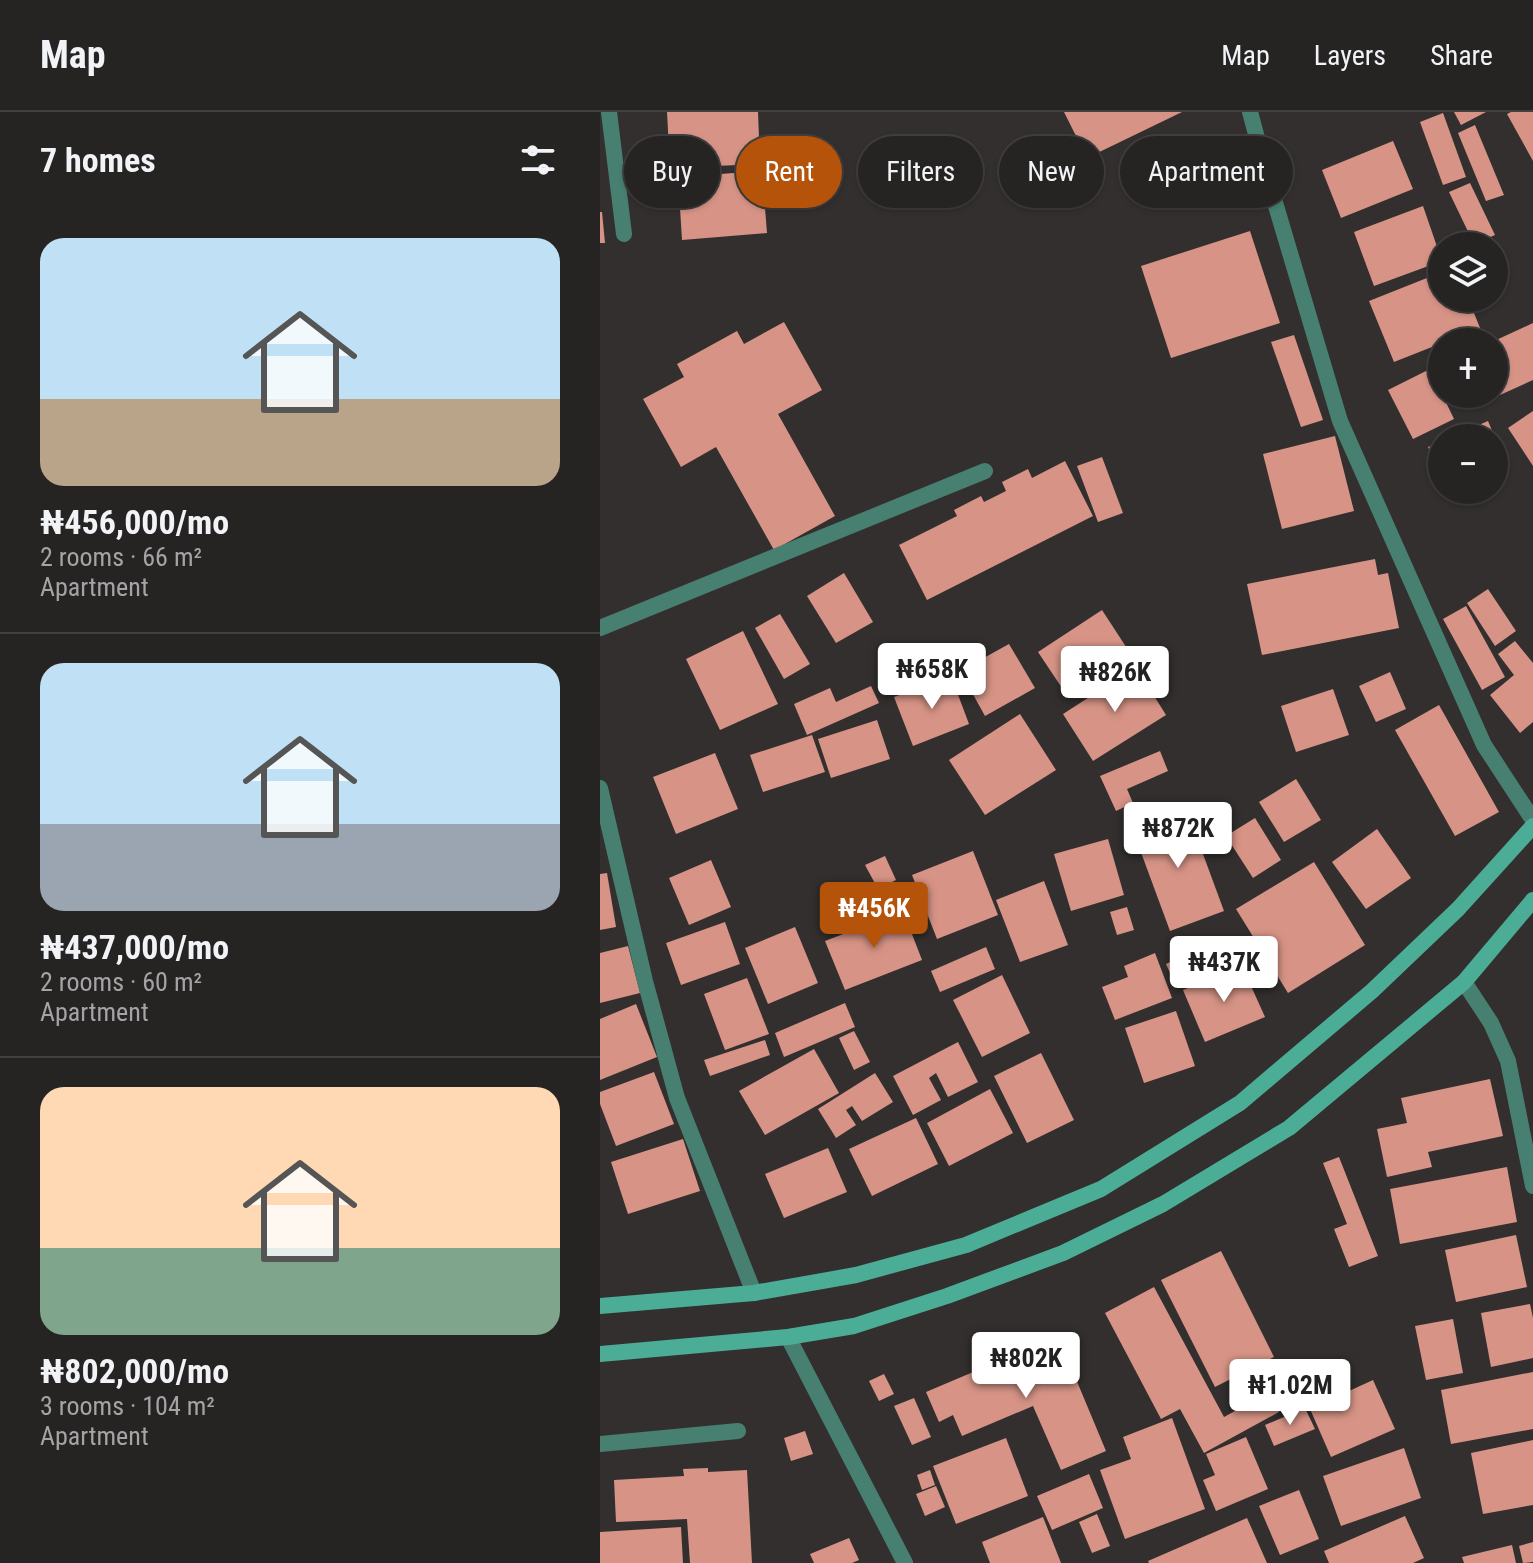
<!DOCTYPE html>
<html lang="en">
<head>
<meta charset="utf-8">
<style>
	body { margin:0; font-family:"Roboto Condensed",sans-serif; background:#2e2b2b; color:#f1f3f6; height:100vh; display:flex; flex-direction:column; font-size:30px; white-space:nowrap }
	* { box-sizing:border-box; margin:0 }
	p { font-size:26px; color:#a4a4a6 }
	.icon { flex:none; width:44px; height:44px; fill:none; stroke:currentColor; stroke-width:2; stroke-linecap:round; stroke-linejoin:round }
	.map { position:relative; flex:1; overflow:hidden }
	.drawer { display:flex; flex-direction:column; background:#262323; width:600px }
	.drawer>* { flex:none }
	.guide { position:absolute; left:24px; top:24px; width:760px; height:72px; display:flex; gap:16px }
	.tools { position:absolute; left:828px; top:120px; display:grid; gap:16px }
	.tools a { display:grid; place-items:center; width:80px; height:80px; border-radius:50%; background:#262323; box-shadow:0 2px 6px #0004,0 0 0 2px #424041; font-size:40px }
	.price { position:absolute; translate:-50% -68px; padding:0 18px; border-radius:8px; background:#fff; color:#222; font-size:26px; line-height:52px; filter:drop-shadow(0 2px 4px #0008) }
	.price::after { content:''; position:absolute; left:50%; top:48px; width:24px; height:18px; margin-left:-12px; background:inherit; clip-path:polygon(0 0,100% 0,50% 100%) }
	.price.on { background:#b45309; color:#fff }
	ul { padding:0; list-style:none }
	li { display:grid; align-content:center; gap:16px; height:424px; padding:0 40px }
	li+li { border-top:2px solid #424041 }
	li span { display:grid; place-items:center; height:248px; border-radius:24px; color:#555 }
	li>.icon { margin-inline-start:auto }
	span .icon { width:144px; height:144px; fill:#fffc; stroke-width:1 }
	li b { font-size:34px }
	h2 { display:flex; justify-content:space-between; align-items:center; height:96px; padding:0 40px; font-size:34px }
	.chip { padding:0 28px; border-radius:36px; background:#262323; box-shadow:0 2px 6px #0004,0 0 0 2px #424041; font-size:28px; line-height:72px }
	.chip.on { background:#b45309; color:#fff }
	header { display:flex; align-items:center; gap:48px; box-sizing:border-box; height:112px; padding:0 40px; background:#262323; border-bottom:2px solid #424041 }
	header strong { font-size:38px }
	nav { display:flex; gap:44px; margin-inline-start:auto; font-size:28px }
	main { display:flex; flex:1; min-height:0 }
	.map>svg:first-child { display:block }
	.building { fill:#d79486 }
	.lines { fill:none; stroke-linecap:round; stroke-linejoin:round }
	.service { stroke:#478071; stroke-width:16 }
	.minor { stroke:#478071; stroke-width:16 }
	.secondary { stroke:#4bad96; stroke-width:16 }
</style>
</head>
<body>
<header>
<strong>Map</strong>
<nav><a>Map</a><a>Layers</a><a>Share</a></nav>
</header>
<main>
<section class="drawer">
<h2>7 homes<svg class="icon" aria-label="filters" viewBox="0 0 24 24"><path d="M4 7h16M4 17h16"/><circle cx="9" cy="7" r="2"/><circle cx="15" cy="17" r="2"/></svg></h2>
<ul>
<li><span style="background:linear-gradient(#bfe0f5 65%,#b9a48a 0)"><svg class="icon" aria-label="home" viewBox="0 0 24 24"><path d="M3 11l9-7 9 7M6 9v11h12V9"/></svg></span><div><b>₦456,000/mo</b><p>2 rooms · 66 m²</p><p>Apartment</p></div></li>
<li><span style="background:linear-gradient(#bfe0f5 65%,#9aa5b1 0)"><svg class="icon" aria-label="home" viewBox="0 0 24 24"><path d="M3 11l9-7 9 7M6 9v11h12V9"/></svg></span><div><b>₦437,000/mo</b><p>2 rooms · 60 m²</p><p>Apartment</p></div></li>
<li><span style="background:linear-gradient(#ffd9b3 65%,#7fa58c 0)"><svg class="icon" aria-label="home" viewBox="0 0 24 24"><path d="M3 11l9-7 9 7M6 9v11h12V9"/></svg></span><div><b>₦802,000/mo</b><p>3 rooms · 104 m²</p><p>Apartment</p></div></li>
</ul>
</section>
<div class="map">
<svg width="933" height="1451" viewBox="0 0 933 1451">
	<rect width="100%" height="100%" fill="#332f2f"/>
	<!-- building -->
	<g class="building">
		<polygon points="67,0 158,0 160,52 70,56"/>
		<polygon points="464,0 582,0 487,46"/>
		<polygon points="854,0 886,0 861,13"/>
		<polygon points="911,0 933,0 933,49 907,2"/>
		<polygon points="843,1 866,65 843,73 820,10"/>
		<polygon points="875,13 904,83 886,89 858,21"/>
		<polygon points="793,29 813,77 741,106 722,58"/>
		<polygon points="643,53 649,85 610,91 604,60"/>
		<polygon points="162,59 167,121 82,128 78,65"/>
		<polygon points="870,71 895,123 874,132 849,80"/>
		<polygon points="823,94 842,149 774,174 754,120"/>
		<polygon points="0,100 2,100 5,131 0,131"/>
		<polygon points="650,119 680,211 571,246 541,154"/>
		<polygon points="842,160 842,186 868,186 880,216 794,250 769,189"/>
		<polygon points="184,210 222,278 178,302 235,404 174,438 116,335 81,355 43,287 84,265 77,252 137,219 144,232"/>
		<polygon points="933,211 933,268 900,283 894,271 894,229"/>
		<polygon points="694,223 723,308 701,315 671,230"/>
		<polygon points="830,257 854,307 813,327 788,278"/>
		<polygon points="933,299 933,354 908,316"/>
		<polygon points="888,309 909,359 894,366 894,326 849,326"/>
		<polygon points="735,324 754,399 682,417 663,342"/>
		<polygon points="842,329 842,367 828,335"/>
		<polygon points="502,345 523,401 498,410 477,354"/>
		<polygon points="465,349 493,404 327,488 299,433 357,404 354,398 381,384 384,390 406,379 402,370 428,357 432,366"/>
		<polygon points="847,378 865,378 849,385"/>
		<polygon points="775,447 778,463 788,461 799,516 662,543 647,472"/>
		<polygon points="244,461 273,510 236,531 207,484"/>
		<polygon points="888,477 916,519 895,534 867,491"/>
		<polygon points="866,494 905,565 882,578 843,507"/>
		<polygon points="502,498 532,544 468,585 438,540"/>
		<polygon points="180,502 210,552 184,567 155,516"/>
		<polygon points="143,519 178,592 120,618 86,547"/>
		<polygon points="915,529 933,551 933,610 920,621 890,583 914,563 898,542"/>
		<polygon points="409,532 435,576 385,604 360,559"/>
		<polygon points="536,555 566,603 493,649 463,602"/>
		<polygon points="790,560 806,597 776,610 759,574"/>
		<polygon points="351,564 369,612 313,634 294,585"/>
		<polygon points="271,574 279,591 207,623 194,592 230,576 236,590"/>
		<polygon points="733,577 749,623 696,640 681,594"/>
		<polygon points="839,593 899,700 855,724 795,618"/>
		<polygon points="420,602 456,658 385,703 349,648"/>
		<polygon points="277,608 290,647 231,666 218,627"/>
		<polygon points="212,623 225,660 163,680 150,643"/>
		<polygon points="560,639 568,659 527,677 533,691 516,699 500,664"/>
		<polygon points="115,641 138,697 76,722 53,665"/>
		<polygon points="696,667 721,708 684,730 659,690"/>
		<polygon points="586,696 624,799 570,819 532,716"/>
		<polygon points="655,706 681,748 653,766 626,724"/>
		<polygon points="777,717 811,766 766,797 732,750"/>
		<polygon points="508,727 524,783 471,799 454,742"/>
		<polygon points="373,739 398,803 337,827 312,763"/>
		<polygon points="285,744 296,768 278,777 265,753"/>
		<polygon points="111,748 131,795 89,813 69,766"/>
		<polygon points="714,750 765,833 688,881 636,797"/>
		<polygon points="7,761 16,815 0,818 0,762"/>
		<polygon points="444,769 468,833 420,850 396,788"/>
		<polygon points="527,795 534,818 517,823 510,800"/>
		<polygon points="303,799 322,848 245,878 225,829"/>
		<polygon points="125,810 140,852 81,873 66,831"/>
		<polygon points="195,815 218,871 168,892 145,836"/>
		<polygon points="616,828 625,846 574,870 566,852"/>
		<polygon points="28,834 40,881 0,891 0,841"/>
		<polygon points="386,835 395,857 340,880 331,859"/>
		<polygon points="555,841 572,886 515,908 502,875 528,865 524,854"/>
		<polygon points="642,854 665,905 605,930 583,878"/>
		<polygon points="402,863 430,921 382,945 353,888"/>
		<polygon points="147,866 169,922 125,938 104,882"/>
		<polygon points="245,891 255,915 184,945 175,921"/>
		<polygon points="36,892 57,945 0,968 0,907"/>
		<polygon points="576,899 595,954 544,971 525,916"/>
		<polygon points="254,919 270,950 254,958 239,926"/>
		<polygon points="165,928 170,943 110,964 104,948"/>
		<polygon points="358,930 378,970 348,985 336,961 329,966 341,988 313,1003 293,964"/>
		<polygon points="214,937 239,981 165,1023 139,979"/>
		<polygon points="441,941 474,1008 427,1031 394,964"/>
		<polygon points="54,960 74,1012 16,1034 0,992 0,980"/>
		<polygon points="275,961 293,990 262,1009 252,994 246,998 256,1013 236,1026 218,997"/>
		<polygon points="890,967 903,1024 828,1040 832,1055 787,1065 777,1017 807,1011 801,986"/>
		<polygon points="390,977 413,1021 349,1054 327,1011"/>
		<polygon points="316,1006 338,1052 272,1084 249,1037"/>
		<polygon points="83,1027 100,1079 28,1102 11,1050"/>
		<polygon points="228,1036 247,1080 184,1106 165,1062"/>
		<polygon points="739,1045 778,1144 749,1155 734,1117 747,1112 723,1051"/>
		<polygon points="907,1055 917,1110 800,1132 790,1077"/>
		<polygon points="916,1123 927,1175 856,1190 845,1138"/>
		<polygon points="621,1139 674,1245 615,1275 561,1168"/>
		<polygon points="554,1175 624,1305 668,1281 679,1300 604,1341 580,1297 561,1307 505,1201"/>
		<polygon points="930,1192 933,1206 933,1246 891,1255 881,1201"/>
		<polygon points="853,1207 863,1261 826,1268 815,1214"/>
		<polygon points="458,1224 506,1339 461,1358 433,1294 362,1324 353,1303 339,1310 326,1280"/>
		<polygon points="741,1251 750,1271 699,1293 691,1274"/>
		<polygon points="933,1260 933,1317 851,1332 841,1278"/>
		<polygon points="284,1262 294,1282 279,1289 269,1269"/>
		<polygon points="773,1268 795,1317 731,1345 710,1297"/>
		<polygon points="314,1286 331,1325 312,1333 294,1294"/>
		<polygon points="705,1296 715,1317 674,1334 665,1313"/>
		<polygon points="572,1306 605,1397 525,1427 500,1358 531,1347 523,1325"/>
		<polygon points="205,1319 213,1342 191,1349 184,1326"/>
		<polygon points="646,1325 668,1377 616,1399 603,1368 615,1363 606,1342"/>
		<polygon points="406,1326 428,1384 356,1412 333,1354"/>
		<polygon points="933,1328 933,1393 883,1402 871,1341"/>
		<polygon points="804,1336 821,1386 741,1414 723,1364"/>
		<polygon points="108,1356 108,1360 147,1358 152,1451 90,1451 87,1407 16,1410 14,1368 84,1364 83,1357"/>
		<polygon points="330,1358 335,1373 322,1378 317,1363"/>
		<polygon points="489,1362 503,1396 452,1418 437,1384"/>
		<polygon points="336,1374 345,1395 325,1404 316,1382"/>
		<polygon points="699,1378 719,1427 680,1443 659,1394"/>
		<polygon points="497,1402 510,1434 492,1441 479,1410"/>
		<polygon points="805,1404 824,1446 813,1451 729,1451 724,1439"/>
		<polygon points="443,1405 461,1451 390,1451 382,1430"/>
		<polygon points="647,1406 667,1451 549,1451 548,1449"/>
		<polygon points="81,1415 83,1451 0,1451 0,1420"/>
		<polygon points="249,1426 259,1448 252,1451 214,1451 210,1442"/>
		<polygon points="933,1430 933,1450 923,1451 919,1434"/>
		<polygon points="912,1433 916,1451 864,1451 862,1445"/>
	</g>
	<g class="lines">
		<!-- service -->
		<g class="service">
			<polyline points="0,516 385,359"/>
			<polyline points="0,1332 138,1319"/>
		</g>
		<!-- minor -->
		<g class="minor">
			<polyline points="9,0 24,122"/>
			<polyline points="650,0 668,67 740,309 884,633 933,708"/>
			<polyline points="0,676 45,869 77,986 154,1181"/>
			<polyline points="864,870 891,911 908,949 933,1074"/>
			<polyline points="188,1225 305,1451"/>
		</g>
		<!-- secondary -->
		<g class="secondary">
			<polyline points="0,1194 154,1181 256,1163 366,1133 501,1077 640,991 772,879 858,797 933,714"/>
			<polyline points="0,1242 188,1225 254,1214 347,1184 463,1141 563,1092 689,1016 864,870 933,788"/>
		</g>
	</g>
</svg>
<div class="tools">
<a><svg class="icon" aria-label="layers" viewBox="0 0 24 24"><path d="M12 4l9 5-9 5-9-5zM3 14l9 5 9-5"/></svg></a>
<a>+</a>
<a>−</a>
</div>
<b class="price" style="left:332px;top:599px">₦658K</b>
<b class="price" style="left:515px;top:602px">₦826K</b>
<b class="price" style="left:578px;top:758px">₦872K</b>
<b class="price on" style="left:274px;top:838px">₦456K</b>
<b class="price" style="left:624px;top:892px">₦437K</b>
<b class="price" style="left:426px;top:1288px">₦802K</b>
<b class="price" style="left:690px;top:1315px">₦1.02M</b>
<div class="guide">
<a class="chip">Buy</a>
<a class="chip on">Rent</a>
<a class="chip">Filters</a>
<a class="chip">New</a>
<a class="chip">Apartment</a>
</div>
</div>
</main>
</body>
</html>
